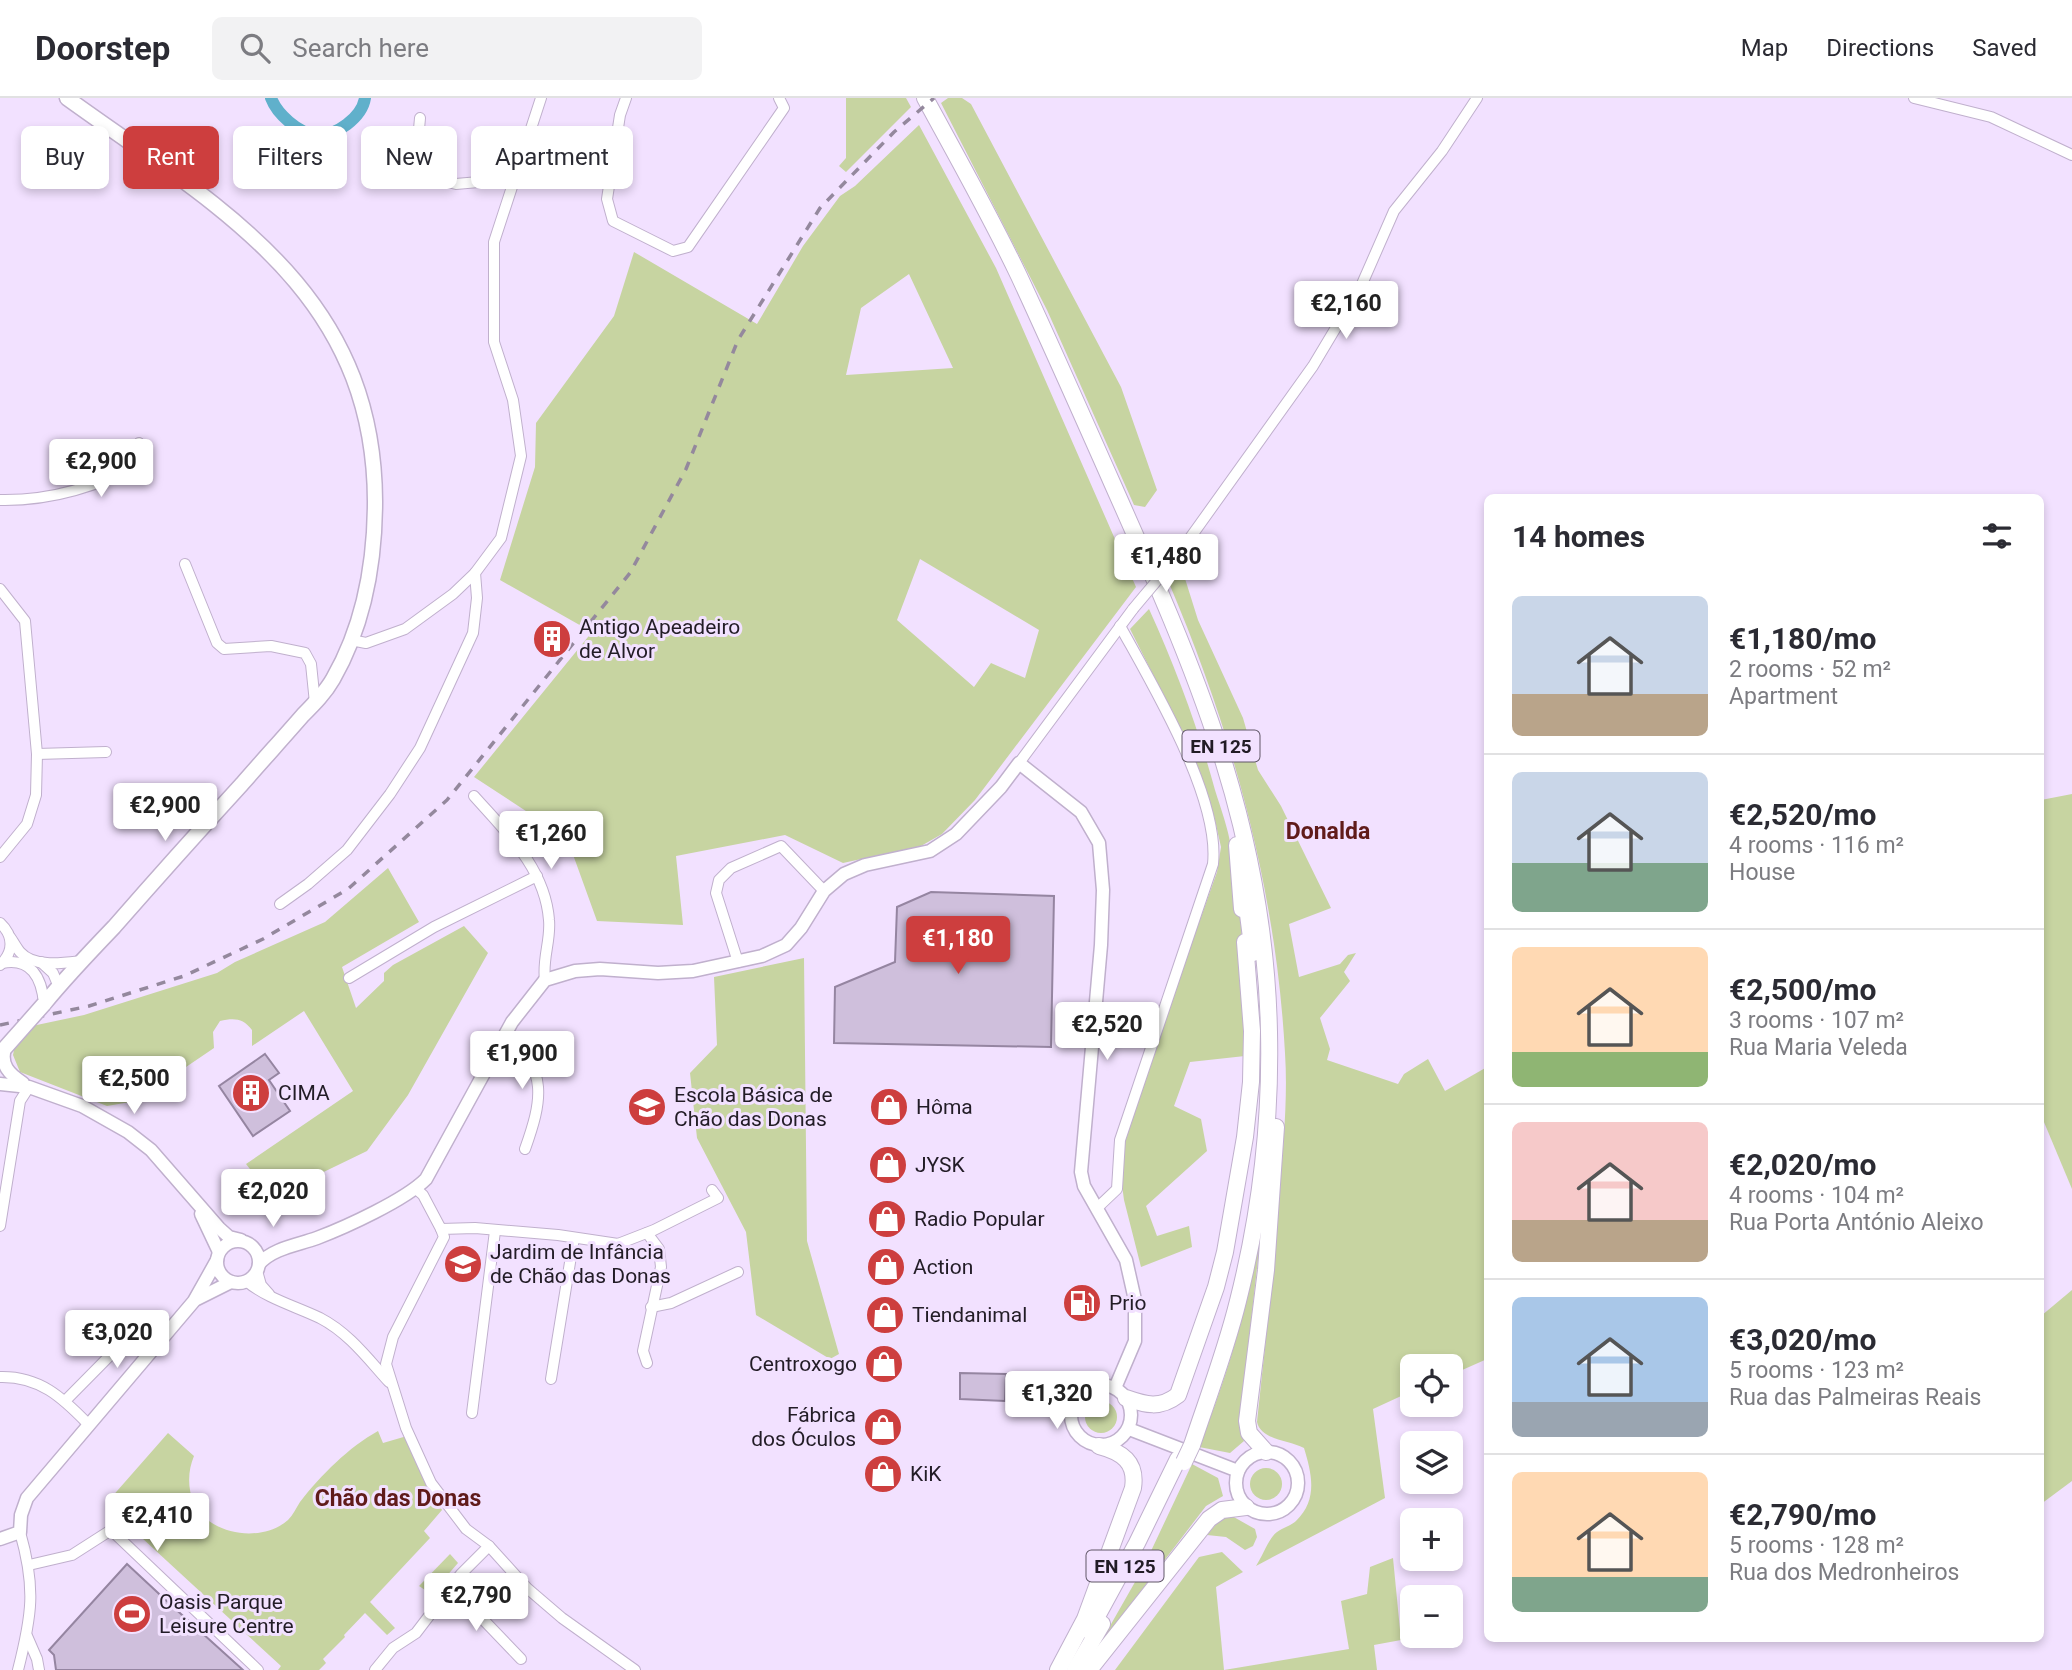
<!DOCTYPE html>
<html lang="en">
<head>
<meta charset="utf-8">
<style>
	body { margin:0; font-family:Roboto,sans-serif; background:#f2f2f3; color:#2b2b33; height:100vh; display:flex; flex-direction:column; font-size:26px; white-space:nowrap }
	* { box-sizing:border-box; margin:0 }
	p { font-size:23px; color:#7c7c81 }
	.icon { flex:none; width:38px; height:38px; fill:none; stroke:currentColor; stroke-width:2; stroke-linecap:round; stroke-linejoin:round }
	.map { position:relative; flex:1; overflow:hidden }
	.drawer { position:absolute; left:1484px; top:396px; width:560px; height:1148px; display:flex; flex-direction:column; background:#fff; border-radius:10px; box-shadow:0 4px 10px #0003 }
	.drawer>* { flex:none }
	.hud { position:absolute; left:21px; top:28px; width:665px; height:63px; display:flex; gap:14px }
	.tools { position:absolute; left:1400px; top:1256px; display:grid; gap:14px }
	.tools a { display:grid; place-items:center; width:63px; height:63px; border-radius:10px; background:#fff; box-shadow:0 4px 10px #0003; font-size:35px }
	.price { position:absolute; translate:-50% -60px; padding:0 16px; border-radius:7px; background:#fff; color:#222; font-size:23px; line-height:46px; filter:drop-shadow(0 2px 4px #0008) }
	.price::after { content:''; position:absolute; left:50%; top:42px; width:21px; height:16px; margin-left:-10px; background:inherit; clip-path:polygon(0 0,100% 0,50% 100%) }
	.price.on { background:#cd3e3e; color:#fff }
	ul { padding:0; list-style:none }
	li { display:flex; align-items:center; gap:21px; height:175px; padding:0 28px }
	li+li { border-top:2px solid #e1e1e2 }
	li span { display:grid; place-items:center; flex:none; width:196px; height:140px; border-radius:10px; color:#555 }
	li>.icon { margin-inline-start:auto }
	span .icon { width:84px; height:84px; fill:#fffc; stroke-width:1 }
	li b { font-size:30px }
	h2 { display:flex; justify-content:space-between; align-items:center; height:84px; padding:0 28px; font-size:30px }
	.pill { padding:0 24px; border-radius:10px; background:#fff; box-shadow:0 4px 10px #0003; font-size:24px; line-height:63px }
	.pill.on { background:#cd3e3e; color:#fff }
	header { display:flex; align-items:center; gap:42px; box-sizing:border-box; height:98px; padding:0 35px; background:#fff; border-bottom:2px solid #e1e1e2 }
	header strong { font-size:33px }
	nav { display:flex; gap:38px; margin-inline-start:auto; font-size:24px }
	.search { width:490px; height:63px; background:#f2f2f3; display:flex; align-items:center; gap:18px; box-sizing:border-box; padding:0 24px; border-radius:10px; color:#7c7c81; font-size:26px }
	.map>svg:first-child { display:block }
	.green { fill:#c7d4a1; fill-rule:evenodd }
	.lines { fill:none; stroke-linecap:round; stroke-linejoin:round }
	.canal { stroke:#60b0cb; stroke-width:12 }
	.building { fill:#cfbfdc; stroke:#9585a1; stroke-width:2 }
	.minor-casing { stroke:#c0b0cd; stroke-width:12 }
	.tertiary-casing { stroke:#c0b0cd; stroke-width:15 }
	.secondary-casing { stroke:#c0b0cd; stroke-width:17 }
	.primary-casing { stroke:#c0b0cd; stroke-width:18 }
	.minor { stroke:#fff; stroke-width:10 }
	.tertiary { stroke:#fff; stroke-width:12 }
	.secondary { stroke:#fff; stroke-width:14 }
	.primary { stroke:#fff; stroke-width:16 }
	.rail { stroke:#94889d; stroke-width:3.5; stroke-dasharray:9 9; stroke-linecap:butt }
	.minor-bridge-casing { stroke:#c0b0cd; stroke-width:12; stroke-linecap:butt }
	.secondary-bridge-casing { stroke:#c0b0cd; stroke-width:17; stroke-linecap:butt }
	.primary-bridge-casing { stroke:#c0b0cd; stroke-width:18; stroke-linecap:butt }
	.minor-bridge { stroke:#fff; stroke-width:10 }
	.secondary-bridge { stroke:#fff; stroke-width:14 }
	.primary-bridge { stroke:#fff; stroke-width:16 }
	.labels { text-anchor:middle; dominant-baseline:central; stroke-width:6; stroke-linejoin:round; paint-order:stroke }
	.shield { fill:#f2e1ff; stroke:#605767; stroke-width:2 }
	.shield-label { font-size:19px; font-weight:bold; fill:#221c26 }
	.poi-label { font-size:21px; fill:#221c26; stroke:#f2e1ff; text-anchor:start }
	.neighbourhood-label { font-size:23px; font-weight:bold; fill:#601b1a; stroke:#f2e1ff }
</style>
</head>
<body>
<header>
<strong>Doorstep</strong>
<div class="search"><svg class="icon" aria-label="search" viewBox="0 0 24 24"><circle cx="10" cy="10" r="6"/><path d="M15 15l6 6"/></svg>Search here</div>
<nav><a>Map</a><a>Directions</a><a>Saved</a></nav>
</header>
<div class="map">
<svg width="2072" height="1572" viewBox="0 0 2072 1572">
	<rect width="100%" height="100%" fill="#f2e1ff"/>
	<!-- green -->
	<g class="green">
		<polygon points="846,0 906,0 911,9 846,74 839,68 846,60"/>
		<polygon points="948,0 962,0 971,6 1121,289 1157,392 1145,409 1134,407 1047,212 941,5"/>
		<path d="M919,27L996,170L1136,489L975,702L942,736L921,748L843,765L785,737L676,758L683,827L597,823L567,740L474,679L592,534L500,482L535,369L536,325L614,218L634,154L757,226L803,148L840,98L855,88ZM909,176L953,270L846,277L861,210ZM920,461L1039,532L1025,580L991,565L974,589L897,522Z"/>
		<path d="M1182,471L1198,522L1243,620L1258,672L1281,708L1331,810L1289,826L1299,879L1340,866L1348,857L1356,855L1344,874L1350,883L1320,920L1330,951L1327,962L1398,986L1404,976L1428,961L1445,993L1487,969V1261L1451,1277V1269H1412V1293L1373,1311L1385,1400L1256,1468C1262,1459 1266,1447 1273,1438C1278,1431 1289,1429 1296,1423C1318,1402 1312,1376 1304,1350C1288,1342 1261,1342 1257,1324C1265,1247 1274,1170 1280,1093C1283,1047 1288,1001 1285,955C1276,791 1233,636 1169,485Z"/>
		<path d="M1149,511C1176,570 1198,630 1215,692C1221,711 1228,730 1231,749C1243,818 1246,887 1245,958L1190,964L1174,1008L1201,1021L1207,1053L1146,1108L1157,1138L1189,1128L1192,1149L1141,1169L1124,1102L1119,1065L1125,1033L1217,774L1221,749L1214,718L1170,610L1130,531Z"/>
		<polygon points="2072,696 2072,1091 2041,1017 2041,702"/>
		<path d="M388,770L419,824L342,869L356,910L384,883V875L393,867L464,828L488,855L408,997L367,1053L272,1099L246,1066L353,993L304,913L252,948V932C243,920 234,920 220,923L213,934L214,950L136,1003L107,1008L20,974L13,957L15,947L32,928L84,917L217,875L235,864L325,824Z"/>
		<polygon points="804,860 807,1143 839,1256 830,1261 756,1217 746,1134 697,1040 690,975 717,947 714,879"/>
		<path d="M1261,1134L1241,1314L1240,1332L1244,1343L1230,1355L1199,1349C1227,1279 1248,1208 1261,1134Z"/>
		<polygon points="2072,1192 2072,1383 2041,1406 2041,1218"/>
		<circle cx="1101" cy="1319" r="16"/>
		<path d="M378,1333L383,1345L407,1338L424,1380L442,1412L424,1433L430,1440L370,1504L395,1530L387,1537L365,1515L344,1537L345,1539L323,1561L326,1565L319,1572H278L281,1568L117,1417L120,1411L110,1401L168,1335L194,1358C188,1372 187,1390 194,1405C210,1438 262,1445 288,1422C293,1417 296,1410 300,1404C321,1377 349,1349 378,1333Z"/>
		<polygon points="1192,1366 1218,1380 1223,1398 1206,1408 1098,1549 1143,1470"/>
		<circle cx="1266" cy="1386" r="16"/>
		<polygon points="1223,1418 1232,1418 1255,1431 1257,1439 1253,1448 1245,1452 1226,1439 1207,1437"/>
		<polygon points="1222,1454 1243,1474 1216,1489 1224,1572 1349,1551 1341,1503 1367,1496 1370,1469 1393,1460 1401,1542 1374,1547 1377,1572 1115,1572 1199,1459"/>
		<polygon points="450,1456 458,1465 431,1496 419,1488"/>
	</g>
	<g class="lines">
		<!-- canal -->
		<path class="canal" d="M271,0C277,16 298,35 316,37C336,39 362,19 365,0"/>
	</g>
	<!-- building -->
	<g class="building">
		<polygon points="555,525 566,533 548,558 537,550"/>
		<polygon points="931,794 1054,798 1051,949 834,945 835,889 895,864 897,809"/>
		<polygon points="265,956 279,975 269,982 290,1013 253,1038 219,988"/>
		<polygon points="960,1275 1006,1276 1005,1303 960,1301"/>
		<polygon points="127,1466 171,1507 243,1572 56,1572 54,1557 49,1552"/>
	</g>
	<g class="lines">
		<defs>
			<g id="minor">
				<polyline points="626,0 620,17 607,101 613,123 673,153 688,149 784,10 779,0"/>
				<polyline points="1914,0 1991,19 2072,57"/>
				<polyline points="420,20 415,76 456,86 514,81"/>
				<polyline points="380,63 415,76"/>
				<path d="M0,402C52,403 100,388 145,363L147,357L139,345"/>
				<polyline points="1175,461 1313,268 1362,186 1394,113 1442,53 1477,0"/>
				<polyline points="185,466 217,545 224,551 271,548 305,555 311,566 315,605"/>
				<polyline points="0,491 25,523 37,656 36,697 27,726 0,759"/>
				<polyline points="351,542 366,545 405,531 453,496 475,475 501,440 521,358 513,302 494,244 494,144 541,0"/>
				<polyline points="37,656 106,654"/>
				<polyline points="1019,665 1133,511"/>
				<path d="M474,698C506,734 545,770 549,822C551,842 542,861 545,882"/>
				<polyline points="280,806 308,786 347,752 390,696 420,650 473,535 477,500 475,475"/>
				<path d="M0,825C14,838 14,854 0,867"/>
				<path d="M10,839C13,843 16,849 20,854C34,870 64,865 82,863"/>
				<polyline points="41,864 53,875 59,889"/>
				<polyline points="738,864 716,795 719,782 731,770 781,748 824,793"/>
				<path d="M2,865C31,859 42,880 44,906"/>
				<polyline points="349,880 434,829 537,778"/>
				<path d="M506,935C549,972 542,1003 525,1051"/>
				<polyline points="416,1091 423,1097 441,1131 475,1130 558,1137 618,1146 654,1132 718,1100 712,1092"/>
				<path d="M1097,1110L1117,1091L1120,1042L1213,766C1220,699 1153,588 1120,528"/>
				<polyline points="0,1128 20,1003 29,989"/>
				<polyline points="441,1131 444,1139 393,1239 386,1266 406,1330 431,1385 466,1431 489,1448 527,1490 562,1520 635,1572"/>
				<polyline points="257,1173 261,1187 269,1196"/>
				<path d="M246,1183C268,1201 295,1208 320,1220C349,1235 368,1261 389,1284"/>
				<polyline points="651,1209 671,1205 738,1174"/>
				<polyline points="647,1265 643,1253 661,1169 659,1151 647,1135"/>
				<path d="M0,1279C39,1278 62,1299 88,1326"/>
				<polyline points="551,1281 574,1140"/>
				<path d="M65,1303L143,1224C154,1220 160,1224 169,1231"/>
				<polyline points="472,1315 495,1133"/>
				<polyline points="29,1467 72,1457 111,1432 258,1572"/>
				<polyline points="451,1488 521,1561"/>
				<polyline points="27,1538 37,1561 39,1572"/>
				<path d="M18,1572C32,1517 36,1490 20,1434"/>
				<polyline points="375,1572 393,1550 416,1535 461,1476 489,1448"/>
			</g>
			<g id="tertiary">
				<path d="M5,950C0,967 9,976 23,985"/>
				<polyline points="0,986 29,989 82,1008 128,1034 151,1052 219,1130 229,1139 241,1142"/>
				<polyline points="201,1116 219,1154"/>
				<circle cx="238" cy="1164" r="21"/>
				<path d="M259,1166C273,1150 298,1147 317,1140C346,1129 405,1102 426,1081L512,924L545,882L575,873L600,871L658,875L693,873L762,858L786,847L801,830L824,793L844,776L865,767L930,753L956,736L1001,689L1019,665L1081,714L1099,745L1103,792L1101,847L1081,1074L1084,1088L1126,1162L1135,1202V1243L1115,1290"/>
				<polyline points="197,1201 231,1184"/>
				<circle cx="1101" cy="1317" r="30"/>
				<polyline points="1129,1331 1238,1373"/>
				<circle cx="1267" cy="1385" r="31"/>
				<polyline points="0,1441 20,1434 21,1417 27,1400 194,1203 217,1162"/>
			</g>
			<path id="secondary" d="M44,906C66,879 90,854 114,829C156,781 199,733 242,686C262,663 283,640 303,617C314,606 325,595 333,581C364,527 375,464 375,403C374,192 218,109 67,0"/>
			<g id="primary">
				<path d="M925,0C957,59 990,117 1019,178C1051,247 1082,317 1113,387C1194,569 1265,729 1269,934C1271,1024 1260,1116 1238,1203C1226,1252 1208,1299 1192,1347"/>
				<polyline points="1237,747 1242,811"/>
				<polyline points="1246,801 1253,855"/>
				<path d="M1126,1300C1146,1307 1160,1311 1178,1297L1216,1189L1225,1154L1245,1039L1251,984L1252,933L1245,844"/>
				<polyline points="1266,1354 1249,1335 1247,1323 1266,1172 1276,1029"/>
				<polyline points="1089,1533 1137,1445 1178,1361"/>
				<path d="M1058,1572L1085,1521L1133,1390C1137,1364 1122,1354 1099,1348"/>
				<polyline points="1075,1572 1102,1526"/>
				<polyline points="1089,1572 1209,1421 1222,1412 1246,1409"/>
			</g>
		</defs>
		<!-- minor casing -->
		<use href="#minor" class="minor-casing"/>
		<!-- tertiary casing -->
		<use href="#tertiary" class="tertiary-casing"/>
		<!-- secondary casing -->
		<use href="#secondary" class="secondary-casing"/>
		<!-- primary casing -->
		<use href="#primary" class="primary-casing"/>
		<!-- minor -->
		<use href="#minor" class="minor"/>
		<!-- tertiary -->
		<use href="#tertiary" class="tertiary"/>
		<!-- secondary -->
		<use href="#secondary" class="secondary"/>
		<!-- primary -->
		<use href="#primary" class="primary"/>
		<!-- rail -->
		<polyline class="rail" points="0,927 89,908 184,878 263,841 348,791 447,702 630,475 686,371 738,242 820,110 894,34 934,0"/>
		<defs>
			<polyline id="minor-bridge" points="1133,511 1175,461"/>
			<polyline id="secondary-bridge" points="5,950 44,906"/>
			<polyline id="primary-bridge" points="1184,1364 1192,1347"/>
		</defs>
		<!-- minor-bridge casing -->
		<use href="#minor-bridge" class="minor-bridge-casing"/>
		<!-- secondary-bridge casing -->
		<use href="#secondary-bridge" class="secondary-bridge-casing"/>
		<!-- primary-bridge casing -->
		<use href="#primary-bridge" class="primary-bridge-casing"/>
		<!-- minor-bridge -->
		<use href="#minor-bridge" class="minor-bridge"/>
		<!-- secondary-bridge -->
		<use href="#secondary-bridge" class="secondary-bridge"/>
		<!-- primary-bridge -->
		<use href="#primary-bridge" class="primary-bridge"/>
	</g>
	<!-- icons -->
	<defs>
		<symbol id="building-disc" viewBox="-11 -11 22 22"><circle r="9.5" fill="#cd3e3e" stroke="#f2e1ff"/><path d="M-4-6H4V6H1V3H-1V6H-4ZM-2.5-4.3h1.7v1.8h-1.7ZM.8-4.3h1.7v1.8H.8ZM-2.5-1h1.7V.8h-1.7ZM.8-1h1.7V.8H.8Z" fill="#fff"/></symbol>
		<symbol id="school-disc" viewBox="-11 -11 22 22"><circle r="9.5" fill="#cd3e3e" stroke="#f2e1ff"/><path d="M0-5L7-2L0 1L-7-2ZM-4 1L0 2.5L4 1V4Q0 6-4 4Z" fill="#fff"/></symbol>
		<symbol id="shop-disc" viewBox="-11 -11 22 22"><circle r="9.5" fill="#cd3e3e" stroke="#f2e1ff"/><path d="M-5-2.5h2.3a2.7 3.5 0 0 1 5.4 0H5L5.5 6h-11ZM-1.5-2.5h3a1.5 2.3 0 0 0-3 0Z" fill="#fff"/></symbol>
		<symbol id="fuel-disc" viewBox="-11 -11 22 22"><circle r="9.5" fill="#cd3e3e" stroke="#f2e1ff"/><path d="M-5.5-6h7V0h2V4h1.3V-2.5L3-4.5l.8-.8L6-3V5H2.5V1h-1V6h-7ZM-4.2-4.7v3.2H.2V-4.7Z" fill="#fff"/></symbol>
		<symbol id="stadium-disc" viewBox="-11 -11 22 22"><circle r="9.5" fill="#cd3e3e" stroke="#f2e1ff"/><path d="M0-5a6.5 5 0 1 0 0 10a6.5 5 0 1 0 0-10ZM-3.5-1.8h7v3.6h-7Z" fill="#fff"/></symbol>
	</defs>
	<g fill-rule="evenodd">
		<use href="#building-disc" x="530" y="519" width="44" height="44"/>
		<use href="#building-disc" x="229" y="973" width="44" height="44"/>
		<use href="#school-disc" x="625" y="987" width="44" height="44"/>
		<use href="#shop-disc" x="867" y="987" width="44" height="44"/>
		<use href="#shop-disc" x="866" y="1045" width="44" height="44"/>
		<use href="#shop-disc" x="865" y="1099" width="44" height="44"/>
		<use href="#school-disc" x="441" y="1144" width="44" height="44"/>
		<use href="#shop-disc" x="864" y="1147" width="44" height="44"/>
		<use href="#fuel-disc" x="1060" y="1183" width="44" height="44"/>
		<use href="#shop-disc" x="863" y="1195" width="44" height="44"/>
		<use href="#shop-disc" x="862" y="1244" width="44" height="44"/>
		<use href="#shop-disc" x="861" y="1307" width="44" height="44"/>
		<use href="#shop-disc" x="861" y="1354" width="44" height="44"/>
		<use href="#stadium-disc" x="110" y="1494" width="44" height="44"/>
	</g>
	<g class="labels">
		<!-- shield labels -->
		<g class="shield">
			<rect x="1182.5" y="632.5" width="77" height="31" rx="5"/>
			<rect x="1086.5" y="1452.5" width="77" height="31" rx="5"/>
		</g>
		<g class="shield-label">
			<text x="1221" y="648">EN 125</text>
			<text x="1125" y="1468">EN 125</text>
		</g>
		<!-- poi labels -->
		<g class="poi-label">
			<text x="579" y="529">Antigo Apeadeiro<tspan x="579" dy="24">de Alvor</tspan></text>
			<text x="278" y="995">CIMA</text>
			<text x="674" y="997">Escola Básica de<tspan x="674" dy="24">Chão das Donas</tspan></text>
			<text x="916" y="1009">Hôma</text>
			<text x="915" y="1067">JYSK</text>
			<text x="914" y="1121">Radio Popular</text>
			<text x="490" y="1154">Jardim de Infância<tspan x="490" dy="24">de Chão das Donas</tspan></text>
			<text x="913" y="1169">Action</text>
			<text x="1109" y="1205">Prio</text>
			<text x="912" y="1217">Tiendanimal</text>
			<text x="857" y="1266" text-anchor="end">Centroxogo</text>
			<text x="856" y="1317" text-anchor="end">Fábrica<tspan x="856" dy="24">dos Óculos</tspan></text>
			<text x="910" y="1376">KiK</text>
			<text x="159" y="1504">Oasis Parque<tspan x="159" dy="24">Leisure Centre</tspan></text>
		</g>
		<!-- neighbourhood labels -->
		<g class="neighbourhood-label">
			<text x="1328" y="733">Donalda</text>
			<text x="398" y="1400">Chão das Donas</text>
		</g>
	</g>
</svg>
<div class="tools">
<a><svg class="icon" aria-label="locate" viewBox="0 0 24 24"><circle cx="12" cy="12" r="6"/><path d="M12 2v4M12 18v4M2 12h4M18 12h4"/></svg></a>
<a><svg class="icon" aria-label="layers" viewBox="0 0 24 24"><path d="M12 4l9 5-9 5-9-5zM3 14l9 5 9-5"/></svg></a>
<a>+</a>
<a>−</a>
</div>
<b class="price" style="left:1346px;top:243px">€2,160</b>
<b class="price" style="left:101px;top:401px">€2,900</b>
<b class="price" style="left:1166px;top:496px">€1,480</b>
<b class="price" style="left:165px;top:745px">€2,900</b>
<b class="price" style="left:551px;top:773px">€1,260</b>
<b class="price on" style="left:958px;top:878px">€1,180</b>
<b class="price" style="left:1107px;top:964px">€2,520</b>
<b class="price" style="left:522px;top:993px">€1,900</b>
<b class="price" style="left:134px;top:1018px">€2,500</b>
<b class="price" style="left:273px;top:1131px">€2,020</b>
<b class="price" style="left:117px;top:1272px">€3,020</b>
<b class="price" style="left:1057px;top:1333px">€1,320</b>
<b class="price" style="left:157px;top:1455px">€2,410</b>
<b class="price" style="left:476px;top:1535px">€2,790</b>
<div class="hud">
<a class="pill">Buy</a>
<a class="pill on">Rent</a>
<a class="pill">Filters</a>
<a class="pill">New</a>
<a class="pill">Apartment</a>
</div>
<section class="drawer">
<h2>14 homes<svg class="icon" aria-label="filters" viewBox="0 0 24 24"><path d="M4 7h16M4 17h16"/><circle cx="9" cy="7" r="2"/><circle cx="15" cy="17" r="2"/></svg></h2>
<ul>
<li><span style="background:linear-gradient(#c9d6e8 70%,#b9a48a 0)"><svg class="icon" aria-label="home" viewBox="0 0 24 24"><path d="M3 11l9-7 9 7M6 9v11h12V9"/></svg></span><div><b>€1,180/mo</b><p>2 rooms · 52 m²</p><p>Apartment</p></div></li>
<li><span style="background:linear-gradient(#c9d6e8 65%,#7fa58c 0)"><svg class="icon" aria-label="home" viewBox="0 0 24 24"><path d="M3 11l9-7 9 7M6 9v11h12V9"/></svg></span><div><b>€2,520/mo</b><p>4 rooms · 116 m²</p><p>House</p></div></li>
<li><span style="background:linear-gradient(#ffd9b3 75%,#8fb573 0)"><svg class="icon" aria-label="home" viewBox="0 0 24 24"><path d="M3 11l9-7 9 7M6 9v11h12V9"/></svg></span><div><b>€2,500/mo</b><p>3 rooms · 107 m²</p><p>Rua Maria Veleda</p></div></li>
<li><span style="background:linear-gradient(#f6c9c9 70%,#b9a48a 0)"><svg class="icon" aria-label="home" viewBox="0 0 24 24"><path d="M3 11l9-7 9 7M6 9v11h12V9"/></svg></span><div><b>€2,020/mo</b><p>4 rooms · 104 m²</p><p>Rua Porta António Aleixo</p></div></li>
<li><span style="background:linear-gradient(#a9c7e8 75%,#9aa5b1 0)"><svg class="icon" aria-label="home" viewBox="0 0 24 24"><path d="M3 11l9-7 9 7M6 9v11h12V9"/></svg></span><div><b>€3,020/mo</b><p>5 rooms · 123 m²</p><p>Rua das Palmeiras Reais</p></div></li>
<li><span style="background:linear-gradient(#ffd9b3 75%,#7fa58c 0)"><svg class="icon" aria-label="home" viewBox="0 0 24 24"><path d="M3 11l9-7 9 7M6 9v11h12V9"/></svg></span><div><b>€2,790/mo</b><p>5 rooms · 128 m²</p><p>Rua dos Medronheiros</p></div></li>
</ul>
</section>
</div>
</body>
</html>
